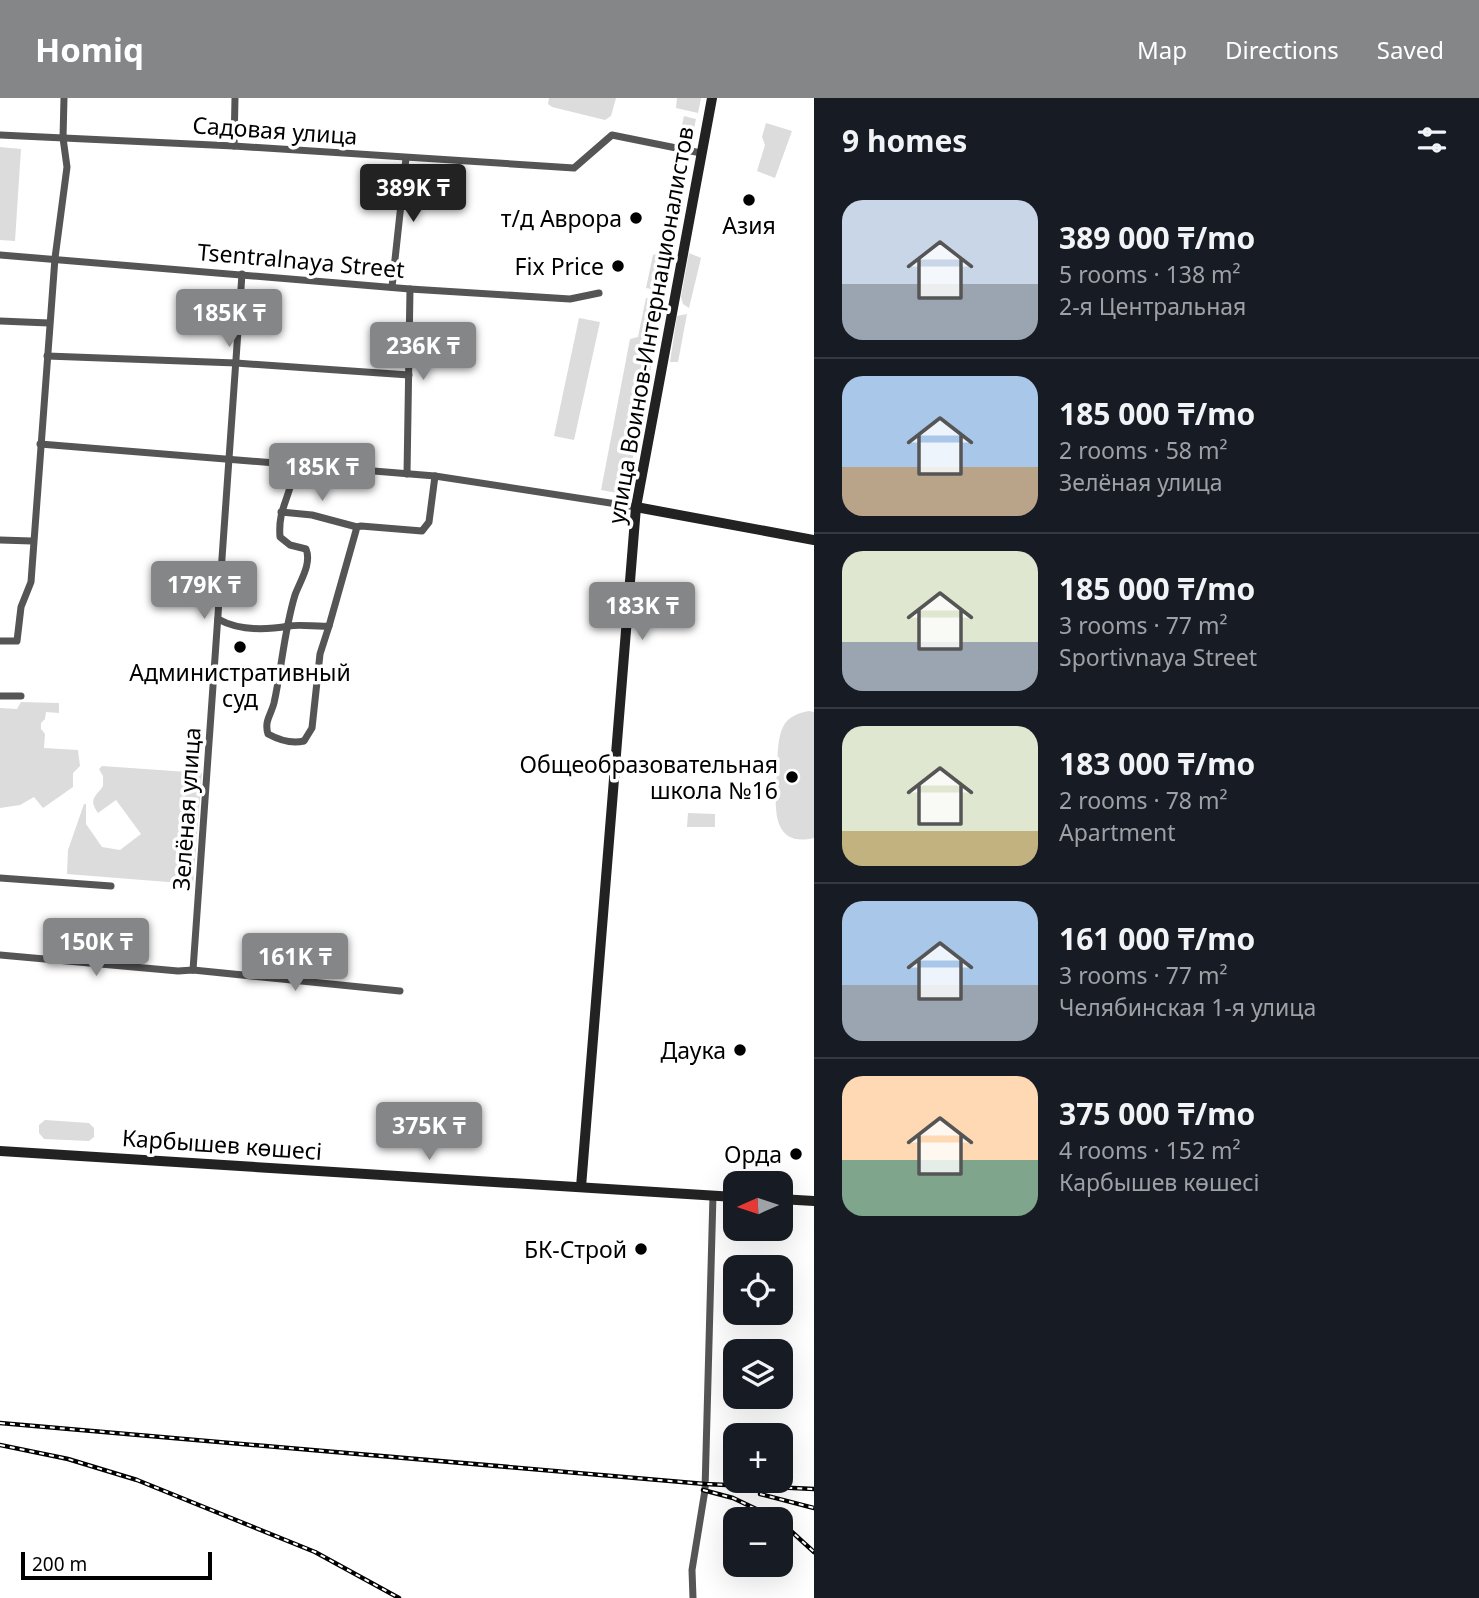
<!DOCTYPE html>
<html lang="en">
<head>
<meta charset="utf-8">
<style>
	body { margin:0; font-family:"Noto Sans",sans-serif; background:#242831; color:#f1f3f6; height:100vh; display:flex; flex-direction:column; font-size:26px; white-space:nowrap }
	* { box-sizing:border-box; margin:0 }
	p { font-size:23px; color:#9ea1a6 }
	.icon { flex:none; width:38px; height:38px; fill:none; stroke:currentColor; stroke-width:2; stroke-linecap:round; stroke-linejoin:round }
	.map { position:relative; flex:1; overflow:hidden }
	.drawer { display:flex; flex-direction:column; background:#171b24; width:665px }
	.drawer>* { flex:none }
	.needle { width:46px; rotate:267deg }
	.fabs { position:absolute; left:723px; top:1073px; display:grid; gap:14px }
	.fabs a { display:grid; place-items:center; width:70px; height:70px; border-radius:14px; background:#171b24; box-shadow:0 7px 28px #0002; font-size:35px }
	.scale { position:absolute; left:21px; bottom:18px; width:191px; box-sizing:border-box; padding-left:7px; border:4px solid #000; border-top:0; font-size:19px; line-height:24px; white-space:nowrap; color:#000; -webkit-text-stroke:5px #fff; paint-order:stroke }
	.price { position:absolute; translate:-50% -60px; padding:0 16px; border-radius:7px; background:#858687; color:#fff; font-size:23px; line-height:46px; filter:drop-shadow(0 2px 4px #0008) }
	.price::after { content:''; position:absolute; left:50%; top:42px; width:21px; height:16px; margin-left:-10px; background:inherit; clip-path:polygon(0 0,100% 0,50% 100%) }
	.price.on { background:#222; color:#fff }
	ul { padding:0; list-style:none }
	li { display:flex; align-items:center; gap:21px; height:175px; padding:0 28px }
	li+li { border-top:2px solid #363941 }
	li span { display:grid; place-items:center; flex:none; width:196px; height:140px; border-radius:21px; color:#555 }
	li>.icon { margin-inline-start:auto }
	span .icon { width:84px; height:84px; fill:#fffc; stroke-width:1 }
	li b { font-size:30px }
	h2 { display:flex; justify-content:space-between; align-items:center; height:84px; padding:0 28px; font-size:30px }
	header { display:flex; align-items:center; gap:42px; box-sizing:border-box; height:98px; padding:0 35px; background:#858687; color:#fff }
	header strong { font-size:33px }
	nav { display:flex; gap:38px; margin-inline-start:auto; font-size:24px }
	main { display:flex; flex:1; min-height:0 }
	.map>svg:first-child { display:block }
	.green { fill:#dcdcdc }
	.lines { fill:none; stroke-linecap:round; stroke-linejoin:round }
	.street { stroke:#555; stroke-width:7 }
	.secondary { stroke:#222; stroke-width:10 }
	.rail-casing { stroke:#000; stroke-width:4.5 }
	.rail { stroke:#fff; stroke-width:2; stroke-dasharray:5; stroke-linecap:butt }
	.poi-dot { fill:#000; stroke:#fff; stroke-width:2.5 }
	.labels { text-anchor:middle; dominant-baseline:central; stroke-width:7; stroke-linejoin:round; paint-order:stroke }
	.street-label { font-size:23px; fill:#000; stroke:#fff }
	.poi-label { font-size:23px; fill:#000; stroke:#fff; text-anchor:end }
</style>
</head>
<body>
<header>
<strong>Homiq</strong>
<nav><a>Map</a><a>Directions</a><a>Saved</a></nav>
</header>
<main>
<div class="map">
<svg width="814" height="1500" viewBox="0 0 814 1500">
	<rect width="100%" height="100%" fill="#fff"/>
	<!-- green -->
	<g class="green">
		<polygon points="549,0 616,0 611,18 605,22 552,9 548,6"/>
		<polygon points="677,0 701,0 698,15 676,10"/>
		<polygon points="684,18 696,21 690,50 678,47 682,31 688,32 689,29 682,27"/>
		<polygon points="766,25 792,33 775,80 757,73 765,47 762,39"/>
		<polygon points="0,49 21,51 15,143 0,142"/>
		<polygon points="664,154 656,192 646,190 653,157"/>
		<polygon points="689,155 701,160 689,210 683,206 681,199"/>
		<polygon points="646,200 664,204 629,379 628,397 601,392 630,241 638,239"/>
		<polygon points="687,216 678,264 670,264 677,218"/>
		<polygon points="579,220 600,224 574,342 554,338"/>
		<polygon points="21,604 59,605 59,615 46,614 45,621 41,625 41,631 45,636 44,650 78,652 80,668 73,675 73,689 43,710 34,699 20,707 0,710 0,610 17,611"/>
		<path d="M809,613L814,614V740C767,751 776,700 777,671C778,658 777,641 783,629C788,618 799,615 809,613Z"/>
		<path d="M102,668L202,675L193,786L67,776L68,752L84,706H86V726L102,749L120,752L141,736L116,702L98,715C88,700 96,699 103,688V678L99,671Z"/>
		<polygon points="688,715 715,716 715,729 687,729"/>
		<polygon points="45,1022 89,1025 94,1030 94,1039 89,1043 44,1041 39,1035 39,1027"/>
	</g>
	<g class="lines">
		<!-- street -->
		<g class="street">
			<polyline points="0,37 234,48 574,70 612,37 701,55"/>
			<polyline points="234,48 235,0"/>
			<polyline points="0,157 410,191 570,201 599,195"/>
			<polyline points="392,189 406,60"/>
			<polyline points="0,223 49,225"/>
			<polyline points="47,258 236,265 409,277"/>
			<polyline points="40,346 435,378 636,409"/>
			<path d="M286,366L292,382C287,404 278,414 280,439L290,447L306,451C312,466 300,483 295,497C284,533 282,569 274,605C271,617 264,623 268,636C279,642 291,646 304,643L312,630L320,556L329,528"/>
			<polyline points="407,376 410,191"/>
			<polyline points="281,414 312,417 357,429"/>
			<polyline points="0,442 32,443"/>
			<path d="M218,521C239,533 266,532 289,528C301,526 317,529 329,528L357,429L361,428L422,433L429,424L435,378"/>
			<polyline points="0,543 17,543 21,509 31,484 55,160 67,69 63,40 64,0"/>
			<polyline points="0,598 21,598"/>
			<polyline points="0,780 111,788"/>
			<polyline points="0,857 178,873 193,872 400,893"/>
			<polyline points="193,872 242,176"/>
			<polyline points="693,1500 692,1472 705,1392 713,1097"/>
		</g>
		<!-- secondary -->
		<g class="secondary">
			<polyline points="636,409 814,442"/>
			<polyline points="0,1053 735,1099"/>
			<polyline points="581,1089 636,409 712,0"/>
			<polyline points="780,1101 814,1103"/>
		</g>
		<defs>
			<g id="rail">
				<polyline points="0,1325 705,1386 814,1391"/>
				<polyline points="0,1347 68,1361 137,1382 315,1454 399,1500"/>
				<polyline points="703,1392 733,1400 777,1421"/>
				<polyline points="760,1396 814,1410"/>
				<polyline points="780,1423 814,1454"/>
			</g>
		</defs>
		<!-- rail casing -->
		<use href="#rail" class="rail-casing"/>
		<!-- rail -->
		<use href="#rail" class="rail"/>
	</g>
	<!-- markers -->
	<g class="poi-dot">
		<circle cx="749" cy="102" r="7"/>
		<circle cx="636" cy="120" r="7"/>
		<circle cx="618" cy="168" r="7"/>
		<circle cx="240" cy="549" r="7"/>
		<circle cx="792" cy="679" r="7"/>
		<circle cx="740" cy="952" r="7"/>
		<circle cx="796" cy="1056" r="7"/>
		<circle cx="641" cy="1151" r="7"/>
	</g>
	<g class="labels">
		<!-- street labels -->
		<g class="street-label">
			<text transform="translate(275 32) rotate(4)">Садовая улица</text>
			<text transform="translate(301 162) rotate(5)">Tsentralnaya Street</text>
			<text transform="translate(650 227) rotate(-80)">улица Воинов-Интернационалистов</text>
			<text transform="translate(186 711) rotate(-86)">Зелёная улица</text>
			<text transform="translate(222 1046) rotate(4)">Карбышев көшесі</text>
		</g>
		<!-- poi labels -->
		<g class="poi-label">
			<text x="622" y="120">т/д Аврора</text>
			<text x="749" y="127" text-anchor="middle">Азия</text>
			<text x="604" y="168">Fix Price</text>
			<text x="240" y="574" text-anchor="middle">Административный<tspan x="240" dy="26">суд</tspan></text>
			<text x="778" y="666">Общеобразовательная<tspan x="778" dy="26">школа №16</tspan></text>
			<text x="726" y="952">Даука</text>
			<text x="782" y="1056">Орда</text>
			<text x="627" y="1151">БК-Строй</text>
		</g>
	</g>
</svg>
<div class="fabs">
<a><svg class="needle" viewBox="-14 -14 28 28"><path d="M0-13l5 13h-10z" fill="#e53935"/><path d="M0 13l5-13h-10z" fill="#9ea1a6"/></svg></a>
<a><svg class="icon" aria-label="locate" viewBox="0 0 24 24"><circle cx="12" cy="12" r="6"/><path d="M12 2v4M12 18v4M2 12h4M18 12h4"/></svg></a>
<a><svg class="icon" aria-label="layers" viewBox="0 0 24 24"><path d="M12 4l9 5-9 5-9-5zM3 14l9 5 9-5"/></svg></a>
<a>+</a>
<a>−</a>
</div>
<div class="scale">200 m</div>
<b class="price on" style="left:413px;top:126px">389K ₸</b>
<b class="price" style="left:229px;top:251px">185K ₸</b>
<b class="price" style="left:423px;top:284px">236K ₸</b>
<b class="price" style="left:322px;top:405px">185K ₸</b>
<b class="price" style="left:204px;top:523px">179K ₸</b>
<b class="price" style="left:642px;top:544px">183K ₸</b>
<b class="price" style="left:96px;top:880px">150K ₸</b>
<b class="price" style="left:295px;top:895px">161K ₸</b>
<b class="price" style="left:429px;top:1064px">375K ₸</b>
</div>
<section class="drawer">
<h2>9 homes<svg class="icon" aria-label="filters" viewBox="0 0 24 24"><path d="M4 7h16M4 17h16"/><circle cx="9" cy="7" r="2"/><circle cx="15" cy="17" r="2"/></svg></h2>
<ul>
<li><span style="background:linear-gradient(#c9d6e8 60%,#9aa5b1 0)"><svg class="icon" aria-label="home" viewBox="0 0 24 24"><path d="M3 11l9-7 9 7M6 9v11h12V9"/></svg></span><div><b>389 000 ₸/mo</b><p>5 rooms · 138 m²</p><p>2-я Центральная</p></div></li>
<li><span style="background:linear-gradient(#a9c7e8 65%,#b9a48a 0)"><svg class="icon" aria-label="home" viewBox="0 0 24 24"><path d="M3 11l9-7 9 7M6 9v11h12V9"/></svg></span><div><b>185 000 ₸/mo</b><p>2 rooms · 58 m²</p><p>Зелёная улица</p></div></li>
<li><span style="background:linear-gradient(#dfe7d0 65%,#9aa5b1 0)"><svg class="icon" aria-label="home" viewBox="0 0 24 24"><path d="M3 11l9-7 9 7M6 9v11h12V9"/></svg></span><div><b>185 000 ₸/mo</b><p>3 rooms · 77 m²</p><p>Sportivnaya Street</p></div></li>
<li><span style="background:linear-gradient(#dfe7d0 75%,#c2b280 0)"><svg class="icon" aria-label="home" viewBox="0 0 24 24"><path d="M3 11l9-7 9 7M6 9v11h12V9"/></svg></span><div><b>183 000 ₸/mo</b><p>2 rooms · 78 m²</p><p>Apartment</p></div></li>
<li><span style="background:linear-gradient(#a9c7e8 60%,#9aa5b1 0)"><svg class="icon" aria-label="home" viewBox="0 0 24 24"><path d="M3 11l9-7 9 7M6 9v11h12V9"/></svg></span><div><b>161 000 ₸/mo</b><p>3 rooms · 77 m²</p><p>Челябинская 1-я улица</p></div></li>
<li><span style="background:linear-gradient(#ffd9b3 60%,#7fa58c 0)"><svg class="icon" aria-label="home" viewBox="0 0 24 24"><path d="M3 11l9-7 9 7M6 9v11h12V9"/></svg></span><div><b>375 000 ₸/mo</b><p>4 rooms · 152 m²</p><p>Карбышев көшесі</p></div></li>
</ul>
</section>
</main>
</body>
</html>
